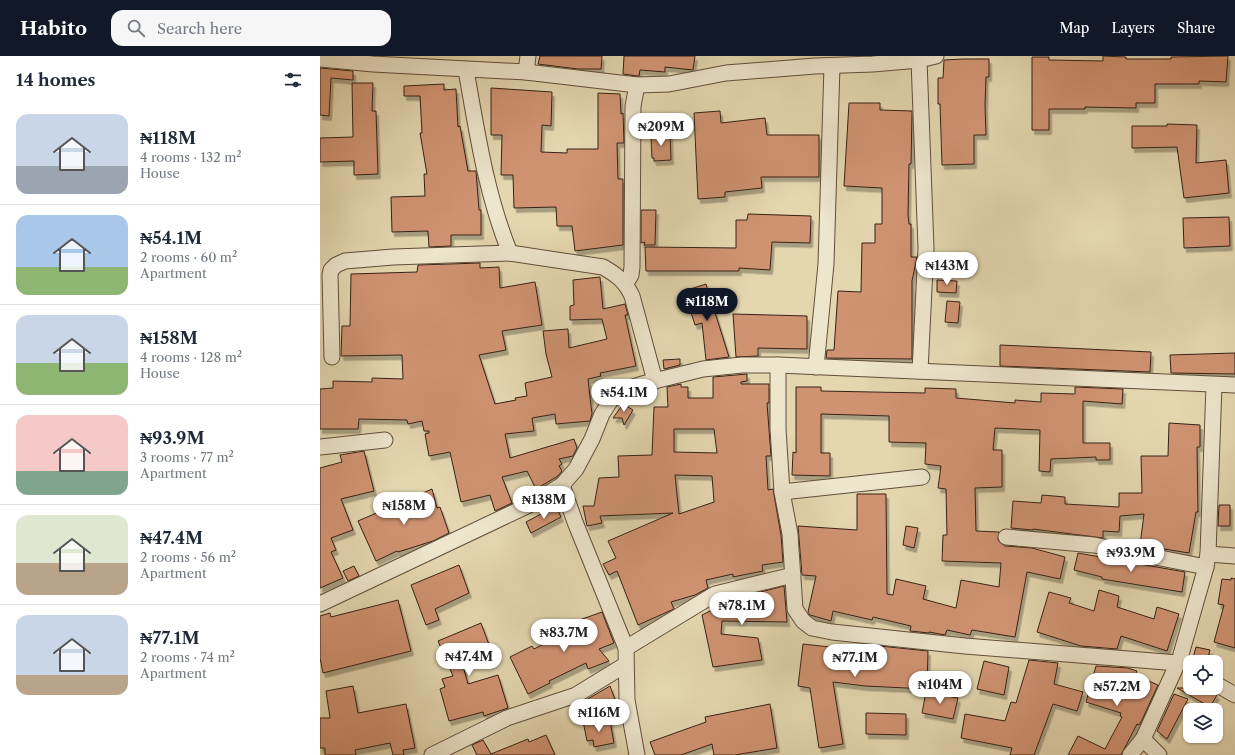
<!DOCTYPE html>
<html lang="en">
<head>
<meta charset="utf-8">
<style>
	body { margin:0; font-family:"Libre Caslon Text",serif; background:#f6f6f7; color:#1f2937; height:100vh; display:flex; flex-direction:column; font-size:15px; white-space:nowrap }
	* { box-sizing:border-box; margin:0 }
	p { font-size:13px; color:#747a83 }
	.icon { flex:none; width:22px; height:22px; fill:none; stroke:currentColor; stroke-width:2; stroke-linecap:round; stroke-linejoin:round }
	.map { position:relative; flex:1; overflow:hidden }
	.panel { display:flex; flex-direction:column; background:#fff; width:320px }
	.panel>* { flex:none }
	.buttons { position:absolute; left:863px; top:599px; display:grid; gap:8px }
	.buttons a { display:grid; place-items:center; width:40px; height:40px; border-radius:8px; background:#fff; box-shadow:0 1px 3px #0004; font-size:20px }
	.price { position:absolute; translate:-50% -34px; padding:0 9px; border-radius:14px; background:#fff; color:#222; font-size:13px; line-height:26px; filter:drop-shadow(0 1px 2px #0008) }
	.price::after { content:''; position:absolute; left:50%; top:24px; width:12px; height:9px; margin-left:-6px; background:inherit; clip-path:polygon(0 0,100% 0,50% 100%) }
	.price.selected { background:#111827; color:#fff }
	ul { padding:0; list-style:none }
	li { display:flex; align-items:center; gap:12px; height:100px; padding:0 16px }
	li+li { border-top:1px solid #e0e1e3 }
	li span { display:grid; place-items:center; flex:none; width:112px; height:80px; border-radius:12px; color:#555 }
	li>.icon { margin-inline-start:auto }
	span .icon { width:48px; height:48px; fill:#fffc; stroke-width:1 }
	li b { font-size:17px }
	h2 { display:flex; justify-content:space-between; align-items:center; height:48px; padding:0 16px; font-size:17px }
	header { display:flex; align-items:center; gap:24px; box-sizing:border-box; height:56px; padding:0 20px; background:#111827; color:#fff }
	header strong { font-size:19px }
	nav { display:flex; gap:22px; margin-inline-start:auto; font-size:14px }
	.search { width:280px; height:36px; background:#f6f6f7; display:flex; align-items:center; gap:10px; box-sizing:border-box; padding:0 14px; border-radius:12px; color:#747a83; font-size:15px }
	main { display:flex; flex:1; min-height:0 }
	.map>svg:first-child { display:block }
	.building { fill:#d09372; stroke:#362114; fill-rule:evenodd; filter:url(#shadow) }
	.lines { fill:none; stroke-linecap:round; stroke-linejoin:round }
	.street-casing { stroke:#624e3b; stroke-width:17 }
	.street { stroke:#ede5cc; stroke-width:15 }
</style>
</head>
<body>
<header>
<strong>Habito</strong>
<div class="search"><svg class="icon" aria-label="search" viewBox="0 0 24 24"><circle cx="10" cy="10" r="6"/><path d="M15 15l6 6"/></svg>Search here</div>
<nav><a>Map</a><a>Layers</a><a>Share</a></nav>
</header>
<main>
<section class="panel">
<h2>14 homes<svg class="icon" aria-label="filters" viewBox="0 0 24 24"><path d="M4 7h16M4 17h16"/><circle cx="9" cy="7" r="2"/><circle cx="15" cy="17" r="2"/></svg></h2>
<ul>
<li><span style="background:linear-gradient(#c9d6e8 65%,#9aa5b1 0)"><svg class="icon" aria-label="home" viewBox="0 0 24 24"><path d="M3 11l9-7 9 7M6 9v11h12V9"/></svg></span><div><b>₦118M</b><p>4 rooms · 132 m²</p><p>House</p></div></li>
<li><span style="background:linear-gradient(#a9c7e8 65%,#8fb573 0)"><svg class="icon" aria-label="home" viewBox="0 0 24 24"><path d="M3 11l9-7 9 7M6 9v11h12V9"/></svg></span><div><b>₦54.1M</b><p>2 rooms · 60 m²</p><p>Apartment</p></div></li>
<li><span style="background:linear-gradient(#c9d6e8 60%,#8fb573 0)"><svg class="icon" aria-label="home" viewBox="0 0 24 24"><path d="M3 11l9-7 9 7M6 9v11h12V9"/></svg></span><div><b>₦158M</b><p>4 rooms · 128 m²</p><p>House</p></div></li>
<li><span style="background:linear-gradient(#f6c9c9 70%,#7fa58c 0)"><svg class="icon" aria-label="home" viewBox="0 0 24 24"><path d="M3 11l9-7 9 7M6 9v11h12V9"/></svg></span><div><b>₦93.9M</b><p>3 rooms · 77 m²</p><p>Apartment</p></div></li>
<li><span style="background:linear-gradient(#dfe7d0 60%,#b9a48a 0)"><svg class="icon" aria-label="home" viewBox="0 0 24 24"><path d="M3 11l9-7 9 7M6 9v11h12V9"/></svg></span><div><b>₦47.4M</b><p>2 rooms · 56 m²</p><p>Apartment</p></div></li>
<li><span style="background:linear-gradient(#c9d6e8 75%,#b9a48a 0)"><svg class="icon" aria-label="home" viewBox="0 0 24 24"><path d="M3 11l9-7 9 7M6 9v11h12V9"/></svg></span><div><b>₦77.1M</b><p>2 rooms · 74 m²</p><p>Apartment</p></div></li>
</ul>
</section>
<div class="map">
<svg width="915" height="699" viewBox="0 0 915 699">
	<defs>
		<filter id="shadow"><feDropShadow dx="2.5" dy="4.5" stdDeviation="0" flood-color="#0004"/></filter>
	</defs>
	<rect width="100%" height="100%" fill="#e4d7b0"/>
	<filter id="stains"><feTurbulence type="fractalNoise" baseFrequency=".005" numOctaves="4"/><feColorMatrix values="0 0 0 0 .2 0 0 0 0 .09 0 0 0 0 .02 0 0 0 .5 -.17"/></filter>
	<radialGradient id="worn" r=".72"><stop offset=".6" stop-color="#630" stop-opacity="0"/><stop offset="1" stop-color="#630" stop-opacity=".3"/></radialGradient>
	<!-- building -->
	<g class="building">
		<polygon points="220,0 282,0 281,13 258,13 218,8"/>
		<polygon points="304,0 375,0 373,14 345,11 345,16 320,14 319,20 317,20 303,18"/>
		<polygon points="783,0 806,1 806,3 851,3 851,1 908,0 906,26 879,25 879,28 835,28 835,47 816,47 816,52 765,51 765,53 729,53 729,74 712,74 712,1 729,1 729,4 783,5"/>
		<polygon points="643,3 669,3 669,21 666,21 665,49 666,79 654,79 654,108 622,109 620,48 618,48 618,22 623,22 624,4"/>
		<polygon points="0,12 33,15 33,24 11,22 9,60 0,59"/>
		<polygon points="32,27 53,27 52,55 56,55 58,118 34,119 34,105 0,106 0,82 33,81"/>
		<polygon points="124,28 124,34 136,33 138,71 140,70 148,115 156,115 159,154 161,154 161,179 131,179 131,190 109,191 108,175 72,176 71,141 105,140 104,118 107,118 100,77 102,77 100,40 84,40 84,30"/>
		<polygon points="171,32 232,36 231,70 222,69 221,96 247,97 247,93 278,93 278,37 300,38 301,58 303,57 304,87 297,87 298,123 303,123 303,189 255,195 252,170 237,170 236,151 194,152 193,119 181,119 182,79 171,79"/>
		<polygon points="529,47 560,47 560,54 592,55 591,108 589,108 588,159 589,168 591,168 591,201 597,201 592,225 592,303 506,302 507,294 514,294 518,235 541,236 542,187 555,187 555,168 562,168 562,132 524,130"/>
		<polygon points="400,55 401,67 445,62 447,79 499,79 499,121 441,121 442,132 405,136 405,141 378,143 374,57"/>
		<polygon points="847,68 877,69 876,107 906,104 909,137 864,142 857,91 812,92 812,70 847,70"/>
		<polygon points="350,77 351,104 334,105 334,102 332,102 331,82 333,82 333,78"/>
		<polygon points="321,154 336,154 335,189 324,189 325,186 321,187"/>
		<polygon points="428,158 491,160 490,187 452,186 450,214 419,212 419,215 326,215 325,191 416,192 416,164 427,164"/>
		<polygon points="909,161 910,190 864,192 863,162"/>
		<polygon points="160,207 160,212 179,211 180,232 215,226 222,269 182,275 186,294 159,299 175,348 196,344 195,342 207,340 205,327 232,321 226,298 223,275 248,273 249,292 287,283 282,263 250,264 250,250 254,249 253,224 280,221 283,253 305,248 308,259 305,259 316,310 280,317 281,320 268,323 272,358 270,365 236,368 235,358 212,362 214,375 185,378 190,402 254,383 257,392 253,400 239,403 242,408 239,410 242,415 238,420 216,433 207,415 182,421 192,447 175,455 170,439 141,446 130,396 109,400 105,378 109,377 109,375 104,375 102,365 88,368 87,364 39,363 38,373 0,373 0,333 13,332 13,325 52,326 52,322 83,323 82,299 21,300 22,270 30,270 31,218 97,216 98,209"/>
		<polygon points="617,224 637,225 636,237 617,236"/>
		<polygon points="386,228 409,301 386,304 382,267 375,269 364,235"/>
		<polygon points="627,245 640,246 638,267 625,266"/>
		<polygon points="413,258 487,260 487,293 438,292 438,300 416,301"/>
		<polygon points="680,289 831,296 830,316 680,310"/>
		<polygon points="915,297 915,318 851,317 850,299"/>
		<polygon points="360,303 360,309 344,313 343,304"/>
		<path d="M427,318V325L421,326V328H449V347H447L451,400H446L448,434L453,433L461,479L463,506L442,509L443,515L413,521V518L386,524L388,532L375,539L351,546L354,553L318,569L297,515L289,519L283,508L296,502L288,485L353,457L280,460L282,467L267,470L263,450H274L279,422L299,421L298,400L332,399L334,351H348L347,331L361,328V331H368V342H393V321ZM354,373H394L397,397L354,396ZM355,419L392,420L394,446L359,458Z"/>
		<polygon points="476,331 501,331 501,335 605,337 605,332 636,333 636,342 695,347 695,344 721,346 721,337 755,338 755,331 803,333 802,348 763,345 763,387 790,387 790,404 776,404 776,401 731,403 730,416 719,415 720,374 675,372 673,394 682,394 682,431 655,432 656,475 679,476 678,484 685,490 712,492 745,501 740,523 707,516 695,581 652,574 650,579 627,574 625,579 609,576 609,577 590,575 591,570 553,561 552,564 513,555 511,565 490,559 488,556 496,520 482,519 478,470 537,474 537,438 566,438 567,538 573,539 576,523 606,530 603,543 636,552 641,524 679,531 681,507 622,505 623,479 627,479 626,433 618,432 621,410 605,408 606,387 569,386 569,360 501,358 501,397 510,397 510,420 472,419 473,396 476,397"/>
		<polygon points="303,348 313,354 304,369 302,362 293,362"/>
		<polygon points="849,367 880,369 880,391 877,391 878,456 876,456 869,497 820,489 824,458 800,460 799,476 783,475 783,482 713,473 713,474 691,472 693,445 721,447 722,439 745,441 745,448 799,451 799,437 822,437 821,400 848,400"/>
		<polygon points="44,395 54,435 21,443 33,474 11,482 16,494 11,496 23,522 0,532 0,412 22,406 20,399"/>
		<polygon points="112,433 117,452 120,451 129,477 113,485 78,496 77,495 56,505 38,465"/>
		<polygon points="899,449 910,449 910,470 898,470"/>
		<polygon points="236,450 241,461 211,477 206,466"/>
		<polygon points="586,470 598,472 594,492 583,489"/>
		<polygon points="758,497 865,516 862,536 782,523 782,521 754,514"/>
		<polygon points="139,509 149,537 115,553 119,564 106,569 91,529"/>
		<polygon points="34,510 39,520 28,525 23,515"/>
		<polygon points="911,522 915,523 915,592 894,586 904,549 898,548 902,523 911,524"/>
		<polygon points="464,530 467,566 402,565 401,578 438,582 442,604 393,611 382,559 417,542"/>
		<polygon points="779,534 799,540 797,551 834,563 837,551 859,558 847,595 801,580 797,593 761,590 717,576 729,536 751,542 749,547 774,555"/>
		<polygon points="78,544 91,595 3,617 0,602 0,560 10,557 11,561"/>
		<polygon points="282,556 294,587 279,593 289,605 268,613 266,607 229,625 230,627 208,638 190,601 212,590 214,593 253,573 251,567"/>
		<polygon points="161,567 171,594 142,606 148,628 178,619 188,652 164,660 163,656 129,665 120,633 125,631 122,623 133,620 118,585"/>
		<polygon points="483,588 519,592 520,589 550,592 550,589 608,595 607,633 545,630 513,626 523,688 499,692 490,632 478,630"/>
		<polygon points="876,591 890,594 887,605 873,602"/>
		<polygon points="709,604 738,607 734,628 763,636 757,655 733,648 714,699 690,699 692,692 641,682 645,658 685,665 691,646 696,647"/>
		<polygon points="664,605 689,611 684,639 657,633"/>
		<polygon points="776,610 808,612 817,615 815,619 838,629 822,664 819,669 817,668 801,699 748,699 758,680 785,693 802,661 800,660 801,657 766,646"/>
		<polygon points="33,630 38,657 86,648 95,692 83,694 84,699 73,699 70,687 35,694 36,699 5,699 5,692 0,692 0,662 10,662 6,635"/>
		<polygon points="290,630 296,646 263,658 259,648"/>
		<polygon points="857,632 885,632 897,639 890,651"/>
		<polygon points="606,636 638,642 633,663 602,657"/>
		<polygon points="854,638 868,643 847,683 837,675"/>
		<polygon points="450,648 457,692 415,699 394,699 392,688 361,699 335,699 330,686 386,666 385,661"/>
		<polygon points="546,657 586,658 586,679 546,678"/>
		<polygon points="263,665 290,665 294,687 274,691 273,684 267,685"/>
		<polygon points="226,679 235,699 157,699 152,689 163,684 171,698 208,683 209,686"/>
	</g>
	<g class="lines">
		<defs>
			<g id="street">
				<polyline points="0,3 53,8 206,16 317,29 349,28 406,17 495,10 553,8 599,4 616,0"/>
				<polyline points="599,4 606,192 600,315"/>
				<path d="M146,14C157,76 166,138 190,197"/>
				<polyline points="206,16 208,0"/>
				<polyline points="306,227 311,219 312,211 313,50 317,29"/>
				<path d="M12,301L10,219L11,214L16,209L25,205L73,201L190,197L283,211C297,219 305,225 312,240L335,325"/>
				<polyline points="458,309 458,373 462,436 470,478 475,553 483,565 492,572 512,576 645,590 858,607"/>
				<polyline points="496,311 506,208 512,10"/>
				<polyline points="0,391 65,384"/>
				<polyline points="242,429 255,466 306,592 307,644 317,699"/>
				<polyline points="462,436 602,421"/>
				<polyline points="686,481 774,489 886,511"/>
				<polyline points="888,498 915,500"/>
				<polyline points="0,548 209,449 242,429 256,413 272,383 282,358 291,344 304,334 322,328 383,313 422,309 458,309 915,329"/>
				<polyline points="306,592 395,538 473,519"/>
				<polyline points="896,628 915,639"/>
				<polyline points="823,683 839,699"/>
				<polyline points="112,699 187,662 256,639 305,609"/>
				<polyline points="810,699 823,683 860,602 886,511 888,498 894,329"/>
			</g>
		</defs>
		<!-- street casing -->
		<use href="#street" class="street-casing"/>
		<!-- street -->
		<use href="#street" class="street"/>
	</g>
	<rect width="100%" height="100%" filter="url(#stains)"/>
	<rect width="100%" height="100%" fill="url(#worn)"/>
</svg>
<div class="buttons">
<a><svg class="icon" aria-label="locate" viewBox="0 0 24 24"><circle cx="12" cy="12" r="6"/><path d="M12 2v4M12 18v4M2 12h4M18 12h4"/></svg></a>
<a><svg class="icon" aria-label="layers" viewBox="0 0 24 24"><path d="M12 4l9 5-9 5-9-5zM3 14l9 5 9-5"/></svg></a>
</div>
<b class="price" style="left:341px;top:91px">₦209M</b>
<b class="price" style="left:627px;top:230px">₦143M</b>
<b class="price selected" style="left:387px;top:266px">₦118M</b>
<b class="price" style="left:304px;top:357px">₦54.1M</b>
<b class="price" style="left:224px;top:464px">₦138M</b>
<b class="price" style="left:84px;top:470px">₦158M</b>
<b class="price" style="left:811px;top:517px">₦93.9M</b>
<b class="price" style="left:422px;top:570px">₦78.1M</b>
<b class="price" style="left:244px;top:597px">₦83.7M</b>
<b class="price" style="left:149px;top:621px">₦47.4M</b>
<b class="price" style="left:535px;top:622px">₦77.1M</b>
<b class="price" style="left:620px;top:649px">₦104M</b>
<b class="price" style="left:797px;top:651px">₦57.2M</b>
<b class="price" style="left:279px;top:677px">₦116M</b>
</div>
</main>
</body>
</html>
